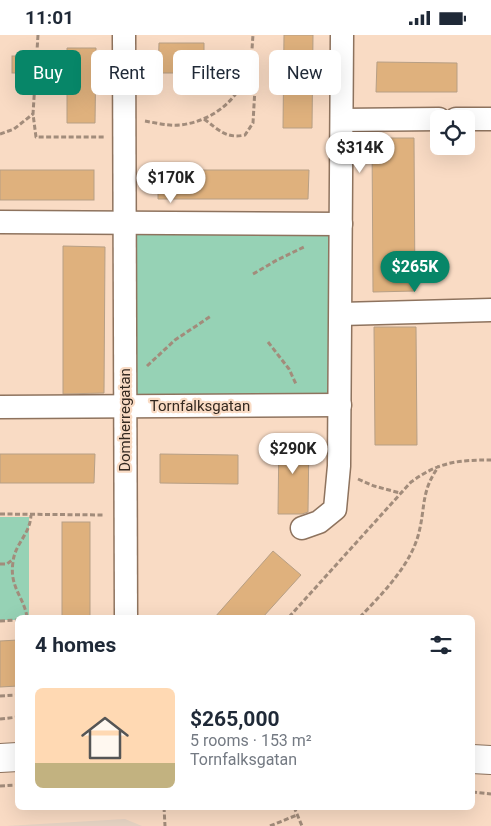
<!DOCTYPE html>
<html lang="en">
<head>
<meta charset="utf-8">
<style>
	body { margin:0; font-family:Roboto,sans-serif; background:#f2f2f3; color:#1f2937; height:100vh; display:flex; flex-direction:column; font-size:19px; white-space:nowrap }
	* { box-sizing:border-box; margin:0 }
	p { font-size:16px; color:#747a83 }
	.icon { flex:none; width:28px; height:28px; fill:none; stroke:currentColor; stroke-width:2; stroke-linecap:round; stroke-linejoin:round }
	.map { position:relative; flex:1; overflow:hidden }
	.drawer { position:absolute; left:15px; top:580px; width:460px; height:195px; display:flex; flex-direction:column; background:#fff; border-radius:8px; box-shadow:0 5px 20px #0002 }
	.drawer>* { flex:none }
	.hud { position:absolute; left:15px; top:15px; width:461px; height:45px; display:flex; gap:10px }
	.fabs { position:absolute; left:430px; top:75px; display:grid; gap:10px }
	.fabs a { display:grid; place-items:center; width:45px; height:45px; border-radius:8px; background:#fff; box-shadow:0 5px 20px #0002; font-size:25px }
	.price { position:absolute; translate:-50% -42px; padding:0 11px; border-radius:18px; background:#fff; color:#222; font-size:16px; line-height:32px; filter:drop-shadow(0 1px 2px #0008) }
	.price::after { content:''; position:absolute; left:50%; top:30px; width:15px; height:11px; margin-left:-8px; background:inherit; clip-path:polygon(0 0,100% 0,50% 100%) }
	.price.selected { background:#078668; color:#fff }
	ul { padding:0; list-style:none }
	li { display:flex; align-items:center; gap:15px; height:125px; padding:0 20px }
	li+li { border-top:1px solid #e0e1e3 }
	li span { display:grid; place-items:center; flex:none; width:140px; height:100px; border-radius:8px; color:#555 }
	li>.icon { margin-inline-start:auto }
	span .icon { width:60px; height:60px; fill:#fffc; stroke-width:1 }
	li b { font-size:21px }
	h2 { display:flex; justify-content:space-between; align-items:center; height:60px; padding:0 20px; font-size:21px }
	.tag { padding:0 18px; border-radius:8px; background:#fff; box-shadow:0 5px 20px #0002; font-size:18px; line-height:45px }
	.tag.selected { background:#078668; color:#fff }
	.status { display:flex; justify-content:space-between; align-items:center; height:35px; padding:0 25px; background:#fff; direction:ltr }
	.status svg { height:14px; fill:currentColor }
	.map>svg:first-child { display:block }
	.education { fill:#e7d4c4 }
	.green { fill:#96d2b5 }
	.building { fill:#dfb17d; stroke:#b79f85 }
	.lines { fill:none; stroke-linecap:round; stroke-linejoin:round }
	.minor-casing { stroke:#8e735e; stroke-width:25 }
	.tertiary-casing { stroke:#8e735e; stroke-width:30 }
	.path { stroke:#a28c7b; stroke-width:3; stroke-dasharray:5 2.5; stroke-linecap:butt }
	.minor { stroke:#fff; stroke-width:22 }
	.tertiary { stroke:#fff; stroke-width:28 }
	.labels { text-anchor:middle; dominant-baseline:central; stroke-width:4.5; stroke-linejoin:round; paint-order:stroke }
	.street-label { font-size:15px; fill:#342920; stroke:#f9dbc4 }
</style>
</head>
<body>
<div class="status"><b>11:01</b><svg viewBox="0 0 49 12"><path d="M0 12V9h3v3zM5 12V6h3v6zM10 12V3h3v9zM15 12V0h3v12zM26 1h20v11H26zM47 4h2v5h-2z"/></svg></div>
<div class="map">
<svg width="491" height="791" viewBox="0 0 491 791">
	<rect width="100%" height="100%" fill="#f9dbc4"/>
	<!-- education -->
	<polygon class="education" points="125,784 142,791 6,791"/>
	<!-- green -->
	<g class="green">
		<polygon points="137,196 332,199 329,362 134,359"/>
		<polygon points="0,482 29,482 29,582 18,582 17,585 0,585"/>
	</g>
	<!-- building -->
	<g class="building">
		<polygon points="284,0 313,0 312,93 283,93"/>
		<polygon points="159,8 204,8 204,38 158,38"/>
		<polygon points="67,13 96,13 95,88 67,88"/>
		<rect x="12" y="21" width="18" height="17"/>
		<polygon points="377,27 457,28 457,57 376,57"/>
		<polygon points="372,103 414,103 415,256 373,257"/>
		<rect x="0" y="135" width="94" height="30"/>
		<polygon points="158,135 309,135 308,164 158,164"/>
		<polygon points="63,211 105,212 104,358 63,359"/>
		<polygon points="374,292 416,292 417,410 375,410"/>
		<polygon points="279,401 309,402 308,477 302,479 278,479"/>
		<polygon points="0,419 95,419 94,448 0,448"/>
		<polygon points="160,419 238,420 238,449 160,448"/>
		<rect x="62" y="487" width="28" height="95"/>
		<polygon points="273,516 301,540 263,582 215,582"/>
		<polygon points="18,605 18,651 0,652 0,606"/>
	</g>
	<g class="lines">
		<defs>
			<g id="minor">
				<polyline points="124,0 126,582"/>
				<polyline points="456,84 491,84"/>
				<polyline points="342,85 439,84"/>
				<polyline points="0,187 341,189"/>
				<polyline points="341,279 491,275"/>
				<polyline points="0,372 340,370"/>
				<polyline points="302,493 319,487 335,474 339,431 342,0"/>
			</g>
			<g id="tertiary">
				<polyline points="0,723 18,722"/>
				<polyline points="472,724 491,725"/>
			</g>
		</defs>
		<!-- minor casing -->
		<use href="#minor" class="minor-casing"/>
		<!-- tertiary casing -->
		<use href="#tertiary" class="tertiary-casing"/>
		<!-- path -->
		<g class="path">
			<polyline points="38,0 33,79 36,102 104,102"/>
			<path d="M204,84C219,95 226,104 245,100L253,88L255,53L250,34"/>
			<path d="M145,86C156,88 168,91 180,90C213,86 237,66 249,35C252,25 252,11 253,0"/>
			<polyline points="0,99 14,94 33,79"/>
			<polyline points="253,239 277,225 306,211"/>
			<polyline points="268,307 289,334 296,349"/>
			<polyline points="147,331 175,305 211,281"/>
			<polyline points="358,444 374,451 400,458"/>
			<polyline points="0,479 105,480"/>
			<polyline points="0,529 7,529 12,525"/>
			<path d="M27,582C24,562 9,552 13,527C15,508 30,500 31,480"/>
			<path d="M289,582L411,447C439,427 457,425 491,425"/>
			<path d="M360,582C382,559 409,532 418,501C426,473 420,457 439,431"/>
			<polyline points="0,586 18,585"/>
			<polyline points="0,661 18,660"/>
			<polyline points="0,684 18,682"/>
			<polyline points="0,751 18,750"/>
			<polyline points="472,757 491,759"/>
			<polyline points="164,772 165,791"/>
			<polyline points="294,772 302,791"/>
			<polyline points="270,791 297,780"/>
		</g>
		<!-- minor -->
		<use href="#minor" class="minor"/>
		<!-- tertiary -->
		<use href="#tertiary" class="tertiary"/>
	</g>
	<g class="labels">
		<!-- street labels -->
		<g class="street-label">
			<text x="200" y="371">Tornfalksgatan</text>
			<text transform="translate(125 385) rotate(-90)">Domherregatan</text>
		</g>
	</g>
</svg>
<div class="fabs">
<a><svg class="icon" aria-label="locate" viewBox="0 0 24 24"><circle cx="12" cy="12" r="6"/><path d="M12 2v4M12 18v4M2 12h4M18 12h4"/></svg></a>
</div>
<b class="price" style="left:360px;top:139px">$314K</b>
<b class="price" style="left:171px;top:169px">$170K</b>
<b class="price selected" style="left:415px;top:258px">$265K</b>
<b class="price" style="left:293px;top:440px">$290K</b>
<div class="hud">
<a class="tag selected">Buy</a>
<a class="tag">Rent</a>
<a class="tag">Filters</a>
<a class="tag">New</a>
</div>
<section class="drawer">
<h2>4 homes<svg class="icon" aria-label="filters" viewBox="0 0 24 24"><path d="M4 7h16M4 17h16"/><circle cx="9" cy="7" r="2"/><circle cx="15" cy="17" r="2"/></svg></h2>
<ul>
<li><span style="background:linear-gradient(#ffd9b3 75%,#c2b280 0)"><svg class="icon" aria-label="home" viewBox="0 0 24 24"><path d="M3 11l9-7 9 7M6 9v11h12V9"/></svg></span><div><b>$265,000</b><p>5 rooms · 153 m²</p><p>Tornfalksgatan</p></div></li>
</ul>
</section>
</div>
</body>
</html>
